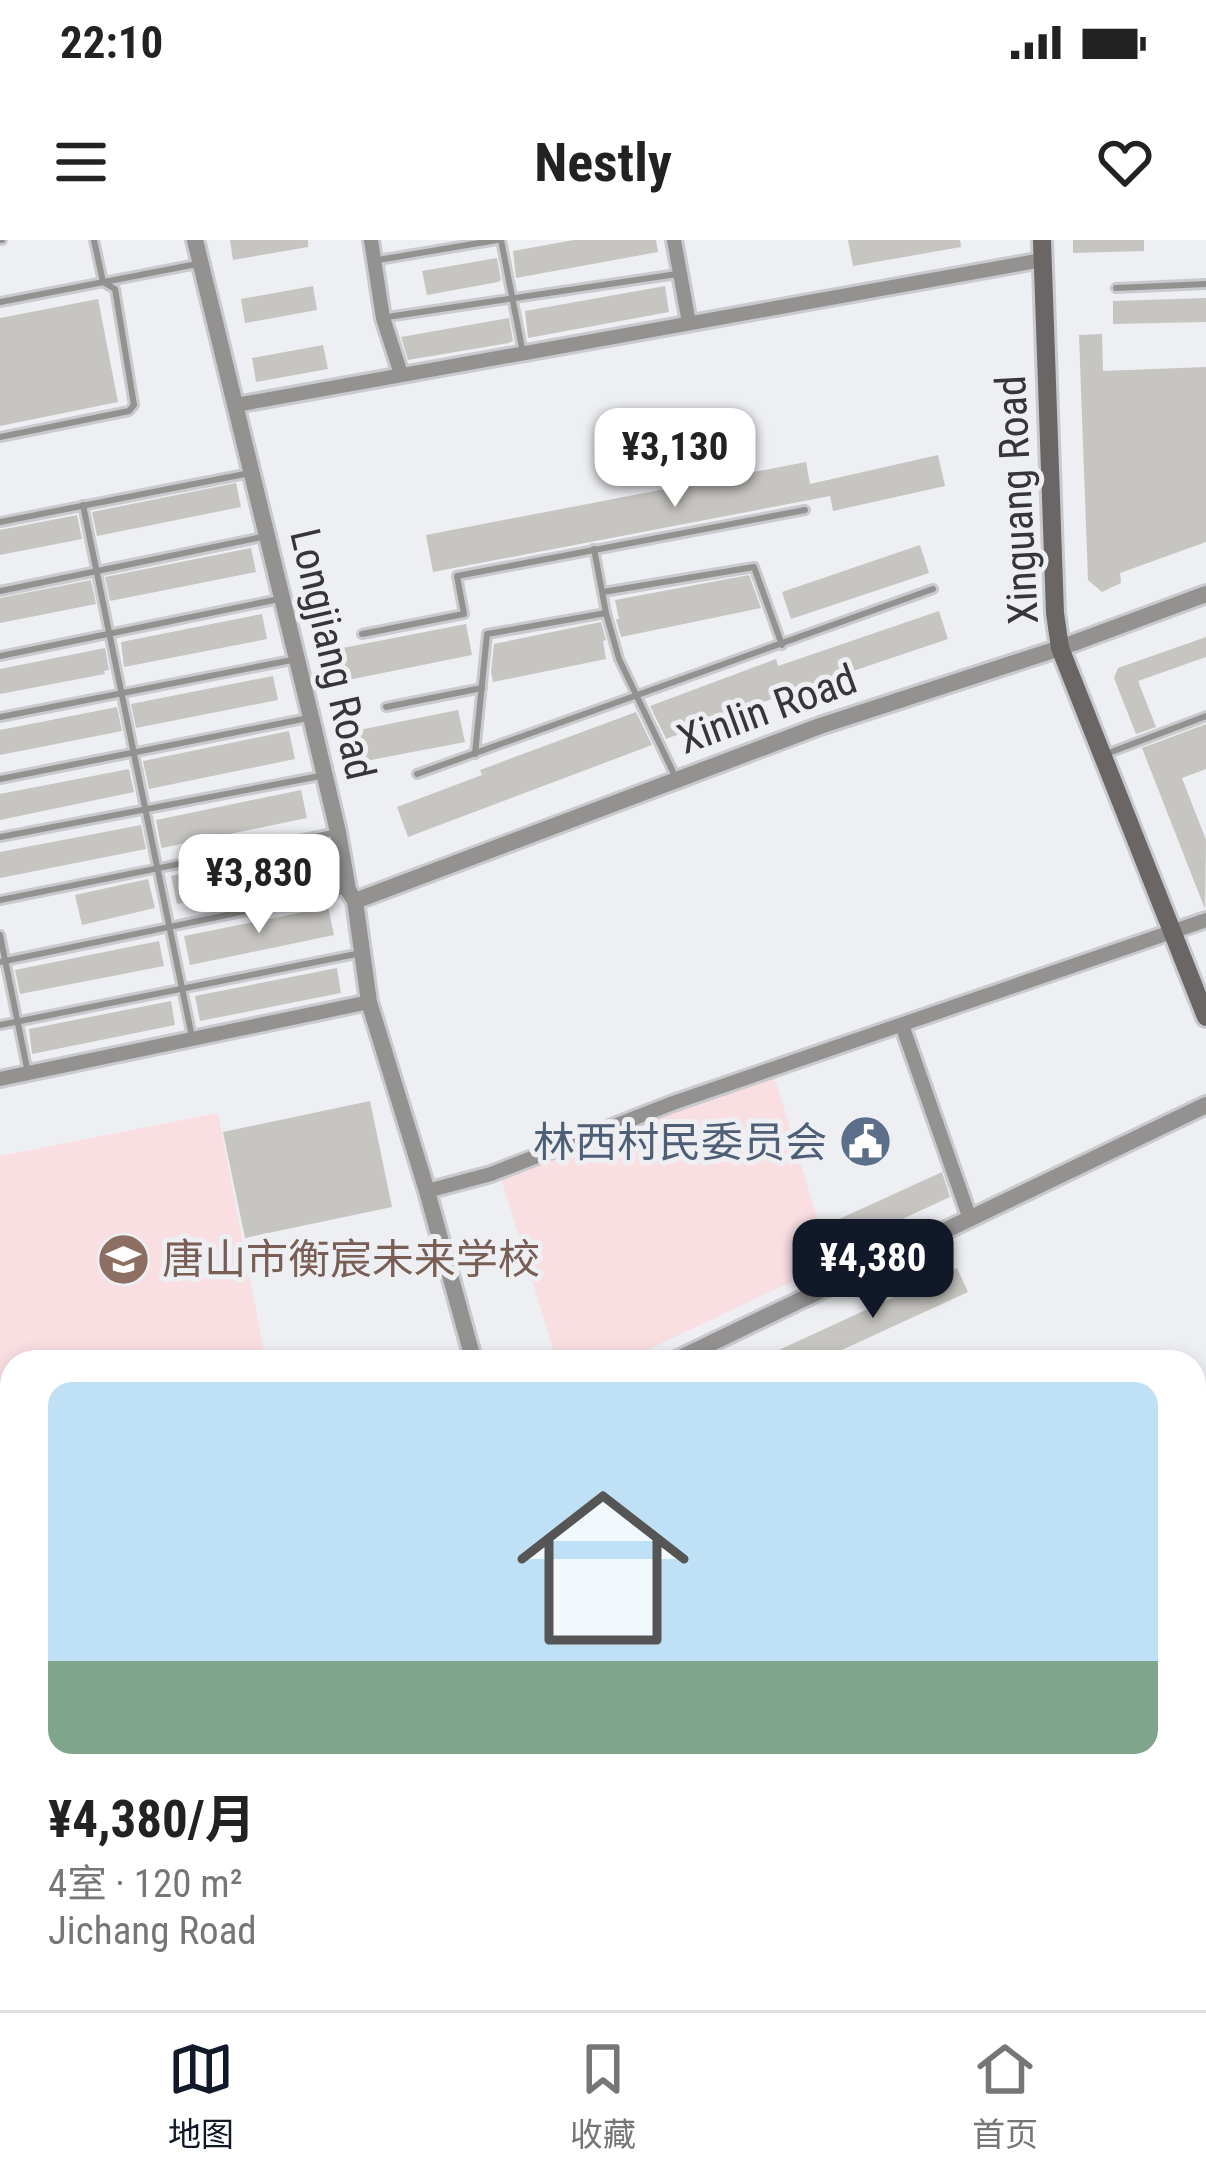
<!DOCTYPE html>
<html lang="zh">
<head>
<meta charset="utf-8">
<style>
	body { margin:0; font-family:"Roboto Condensed","Noto Sans SC",sans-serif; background:#f6f6f6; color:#222; height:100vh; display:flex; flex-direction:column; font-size:45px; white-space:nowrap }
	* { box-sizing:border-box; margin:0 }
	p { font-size:39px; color:#767676 }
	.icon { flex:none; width:66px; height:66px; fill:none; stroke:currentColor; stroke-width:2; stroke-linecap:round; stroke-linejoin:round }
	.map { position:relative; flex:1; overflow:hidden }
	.details { position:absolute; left:0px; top:1110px; width:1206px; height:660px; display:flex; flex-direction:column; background:#fff; border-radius:36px 36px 0 0; box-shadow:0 6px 18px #0003 }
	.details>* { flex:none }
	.price { position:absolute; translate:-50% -102px; padding:0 27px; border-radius:24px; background:#fff; color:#222; font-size:39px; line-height:78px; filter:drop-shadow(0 3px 6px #0008) }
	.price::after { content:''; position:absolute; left:50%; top:72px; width:36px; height:27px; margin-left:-18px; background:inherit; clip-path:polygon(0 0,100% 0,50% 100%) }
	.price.selected { background:#111827; color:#fff }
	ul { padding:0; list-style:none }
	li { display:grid; align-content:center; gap:24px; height:636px; padding:0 48px }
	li+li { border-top:3px solid #e0e0e0 }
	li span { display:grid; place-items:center; height:372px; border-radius:24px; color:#555 }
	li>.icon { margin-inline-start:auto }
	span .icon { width:216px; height:216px; fill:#fffc; stroke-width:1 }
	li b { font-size:51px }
	.status { display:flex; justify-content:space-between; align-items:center; height:84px; padding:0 60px; background:#fff; direction:ltr }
	.status svg { height:33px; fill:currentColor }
	header { display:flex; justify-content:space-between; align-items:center; height:156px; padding:0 48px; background:#fff; font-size:54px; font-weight:700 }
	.tab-bar { display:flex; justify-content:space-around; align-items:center; height:168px; border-top:3px solid #e0e0e0; background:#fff; font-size:33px; color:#767676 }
	.tab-bar a { display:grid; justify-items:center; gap:6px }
	.tab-bar .selected { color:#111827 }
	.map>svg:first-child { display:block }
	.education { fill:#f9dee2 }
	.building { fill:#c7c5c1 }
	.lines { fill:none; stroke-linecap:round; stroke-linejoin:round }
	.service-casing { stroke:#c9cace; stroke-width:12 }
	.minor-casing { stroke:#c9cace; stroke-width:20 }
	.tertiary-casing { stroke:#c9cace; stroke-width:22 }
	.secondary-casing { stroke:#c9cace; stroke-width:24 }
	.service { stroke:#949291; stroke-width:6 }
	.minor { stroke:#949291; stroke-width:14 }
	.tertiary { stroke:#949291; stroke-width:16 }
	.secondary { stroke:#696665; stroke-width:18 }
	.labels { text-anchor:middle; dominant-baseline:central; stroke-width:10; stroke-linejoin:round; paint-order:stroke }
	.street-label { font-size:42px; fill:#363638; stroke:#eeeff3 }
	.service-label { font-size:42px; fill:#4e5e75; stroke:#eeeff3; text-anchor:end }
	.education-label { font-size:42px; fill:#785e54; stroke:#eeeff3; text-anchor:start }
</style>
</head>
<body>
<div class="status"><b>22:10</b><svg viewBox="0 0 49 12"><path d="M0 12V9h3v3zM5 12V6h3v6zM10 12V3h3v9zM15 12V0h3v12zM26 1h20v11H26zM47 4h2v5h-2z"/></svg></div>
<header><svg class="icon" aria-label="menu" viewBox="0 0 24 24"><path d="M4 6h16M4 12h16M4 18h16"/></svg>Nestly<svg class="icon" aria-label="heart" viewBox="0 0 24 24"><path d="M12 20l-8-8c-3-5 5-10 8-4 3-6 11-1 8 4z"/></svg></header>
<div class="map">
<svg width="1206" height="1770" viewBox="0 0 1206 1770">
	<rect width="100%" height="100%" fill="#eeeff3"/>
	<!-- education -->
	<g class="education">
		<polygon points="774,836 831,1023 622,1122 557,1122 500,935"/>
		<polygon points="218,873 266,1122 12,1122 12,1281 0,1283 0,916"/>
	</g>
	<!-- building -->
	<g class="building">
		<polygon points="230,0 308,0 308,7 233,20"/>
		<polygon points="574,0 656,0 658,12 516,38 513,11"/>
		<polygon points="848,0 960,0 961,7 853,26"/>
		<polygon points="1073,0 1144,0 1144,11 1073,13"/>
		<polygon points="497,18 501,40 498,42 427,55 422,31"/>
		<polygon points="313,46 317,70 245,83 241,59"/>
		<polygon points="665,46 669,72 528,98 525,71"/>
		<polygon points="1206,58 1206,82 1113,84 1113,61"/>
		<polygon points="98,59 118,162 0,186 0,78"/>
		<polygon points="509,78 513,101 509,103 408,120 401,97"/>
		<polygon points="1102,94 1103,131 1206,127 1206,302 1120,333 1121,343 1102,352 1088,340 1079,95"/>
		<polygon points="323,105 328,129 256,142 252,118"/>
		<polygon points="938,215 945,246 833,271 830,256 433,332 426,295 806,222 810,244"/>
		<polygon points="236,243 241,267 97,296 92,272"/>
		<polygon points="77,275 82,299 0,315 0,290"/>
		<polygon points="920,305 929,333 791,379 782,352"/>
		<polygon points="251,308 256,332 110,361 105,337"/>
		<polygon points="749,335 761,368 621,397 616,379 619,379 615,360"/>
		<polygon points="91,340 96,364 0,383 0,358"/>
		<polygon points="939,371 948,399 788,453 666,499 650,466 776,419 778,426"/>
		<polygon points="262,374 267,399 124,427 121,402"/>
		<polygon points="601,382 606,400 603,401 606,419 493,442 491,432 494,404"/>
		<polygon points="466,384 472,415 338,442 332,410"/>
		<polygon points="1206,397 1206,417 1138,441 1156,487 1136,494 1114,438 1118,428"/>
		<polygon points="105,408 109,430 104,431 105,434 0,454 0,429"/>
		<polygon points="273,436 278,460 136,488 131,464"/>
		<polygon points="117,467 122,491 0,515 0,490"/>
		<polygon points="458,470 465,502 355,523 349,492"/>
		<polygon points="636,472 652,505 408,597 397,567 482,535 480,530"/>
		<polygon points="1206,484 1206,529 1182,538 1206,600 1205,669 1142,508"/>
		<polygon points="289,491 295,519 149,549 143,521"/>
		<polygon points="129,529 134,552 0,580 0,554"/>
		<polygon points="301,550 307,578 162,608 161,606 156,580"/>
		<polygon points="141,585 146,609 0,638 0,612"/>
		<polygon points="317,606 323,634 177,664 171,636"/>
		<polygon points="148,639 155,668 82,685 75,655"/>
		<polygon points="328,667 334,695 190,725 184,696"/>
		<polygon points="159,701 164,726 20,754 15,730"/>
		<polygon points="337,728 341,753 200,781 195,756"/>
		<polygon points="171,761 175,785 32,814 29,789"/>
		<polygon points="370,861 392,967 245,998 223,892"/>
		<polygon points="942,932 950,957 835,1010 824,986"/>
		<polygon points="957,1028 968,1052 833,1114 817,1122 753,1122"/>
		<polygon points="744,1758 844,1758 848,1770 750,1770"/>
		<polygon points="867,1758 930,1758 936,1770 871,1770"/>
	</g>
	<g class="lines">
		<defs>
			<g id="service">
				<polyline points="0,0 2,0"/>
				<polyline points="501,0 523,113"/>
				<polyline points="378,20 497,0"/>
				<polyline points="1116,48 1206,44"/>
				<polyline points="0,62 197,24"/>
				<polyline points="387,77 677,34"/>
				<polyline points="0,197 129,171 134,165 115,49 103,42 94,0"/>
				<polyline points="83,265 192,797"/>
				<polyline points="0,282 250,233"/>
				<polyline points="594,309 606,373 619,419 675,536"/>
				<polyline points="0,351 267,296"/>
				<polyline points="603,352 754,327 782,405"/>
				<polyline points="362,394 464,374 457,336 805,270"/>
				<polyline points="0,416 279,359"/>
				<polyline points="386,467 482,448"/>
				<polyline points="0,477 297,419"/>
				<polyline points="475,514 487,394 606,373"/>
				<polyline points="1106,514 1206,476"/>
				<polyline points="417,534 933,349"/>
				<polyline points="0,539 308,478"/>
				<polyline points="0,597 320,536"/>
				<polyline points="0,660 338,592"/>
				<polyline points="0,695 28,833"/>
				<polyline points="0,722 343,651"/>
				<polyline points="0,785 361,713"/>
			</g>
			<g id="minor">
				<polyline points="371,0 383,78 401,134"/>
				<polyline points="674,0 689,83"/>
				<polyline points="236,165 1042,20"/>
				<polyline points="902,785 970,979"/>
				<polyline points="0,839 369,762"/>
				<polyline points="427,951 491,934 673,863 1206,680"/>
				<polyline points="1194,1679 1206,1673"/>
				<polyline points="180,1758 185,1770"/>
				<polyline points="510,1758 511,1770"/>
				<polyline points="698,1758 699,1770"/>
				<polyline points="855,1758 860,1770"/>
				<polyline points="995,1770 1021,1758"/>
			</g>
			<g id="tertiary">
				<polyline points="195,0 311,477 338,592 348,650 355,661 369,762 427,951 474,1122"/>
				<polyline points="355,661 820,486 1060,408 1206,354"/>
				<polyline points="672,1122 1206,865"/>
				<polyline points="0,1310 12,1308"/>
			</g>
			<polyline id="secondary" points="1042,0 1055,373 1060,408 1206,777"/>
		</defs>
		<!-- service casing -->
		<use href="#service" class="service-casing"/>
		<!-- minor casing -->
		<use href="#minor" class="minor-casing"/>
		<!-- tertiary casing -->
		<use href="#tertiary" class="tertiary-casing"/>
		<!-- secondary casing -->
		<use href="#secondary" class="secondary-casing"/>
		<!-- service -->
		<use href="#service" class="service"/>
		<!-- minor -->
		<use href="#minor" class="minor"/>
		<!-- tertiary -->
		<use href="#tertiary" class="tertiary"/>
		<!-- secondary -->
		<use href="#secondary" class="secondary"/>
	</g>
	<!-- icons -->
	<defs>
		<symbol id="civic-disc" viewBox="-11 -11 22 22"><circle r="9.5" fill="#5c6f8a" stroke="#eeeff3"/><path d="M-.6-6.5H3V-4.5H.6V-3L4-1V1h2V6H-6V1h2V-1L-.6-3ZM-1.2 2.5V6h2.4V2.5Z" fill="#fff"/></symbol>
		<symbol id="school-disc" viewBox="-11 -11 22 22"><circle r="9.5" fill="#8d6e63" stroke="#eeeff3"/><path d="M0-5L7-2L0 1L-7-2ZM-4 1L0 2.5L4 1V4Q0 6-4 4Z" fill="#fff"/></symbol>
	</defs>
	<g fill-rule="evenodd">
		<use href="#civic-disc" x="836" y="872" width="59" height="59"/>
		<use href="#school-disc" x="94" y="990" width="59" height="59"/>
	</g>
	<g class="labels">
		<!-- street labels -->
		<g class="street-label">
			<text transform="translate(1017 260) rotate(-93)">Xinguang Road</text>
			<text transform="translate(333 414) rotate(77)">Longjiang Road</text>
			<text transform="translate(767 469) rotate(-20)">Xinlin Road</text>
		</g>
		<!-- service labels -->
		<g class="service-label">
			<text x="827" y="902">林西村民委员会</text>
		</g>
		<!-- education labels -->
		<g class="education-label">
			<text x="162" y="1019">唐山市衡宸未来学校</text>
		</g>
	</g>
</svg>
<b class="price" style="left:675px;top:270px">¥3,130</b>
<b class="price" style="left:259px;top:696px">¥3,830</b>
<b class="price selected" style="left:873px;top:1081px">¥4,380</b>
<section class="details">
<ul>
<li><span style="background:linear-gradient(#bfe0f5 75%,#7fa58c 0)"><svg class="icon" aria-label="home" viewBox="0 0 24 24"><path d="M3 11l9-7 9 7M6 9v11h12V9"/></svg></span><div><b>¥4,380/月</b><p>4室 · 120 m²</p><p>Jichang Road</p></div></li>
</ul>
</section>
</div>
<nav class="tab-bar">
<a class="selected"><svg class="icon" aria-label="map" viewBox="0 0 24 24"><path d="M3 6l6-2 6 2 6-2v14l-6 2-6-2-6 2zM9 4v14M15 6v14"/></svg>地图</a>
<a><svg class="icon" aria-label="saved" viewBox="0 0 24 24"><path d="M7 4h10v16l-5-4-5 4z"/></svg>收藏</a>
<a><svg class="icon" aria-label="home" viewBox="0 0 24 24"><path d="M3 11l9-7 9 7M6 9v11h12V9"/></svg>首页</a>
</nav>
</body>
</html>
